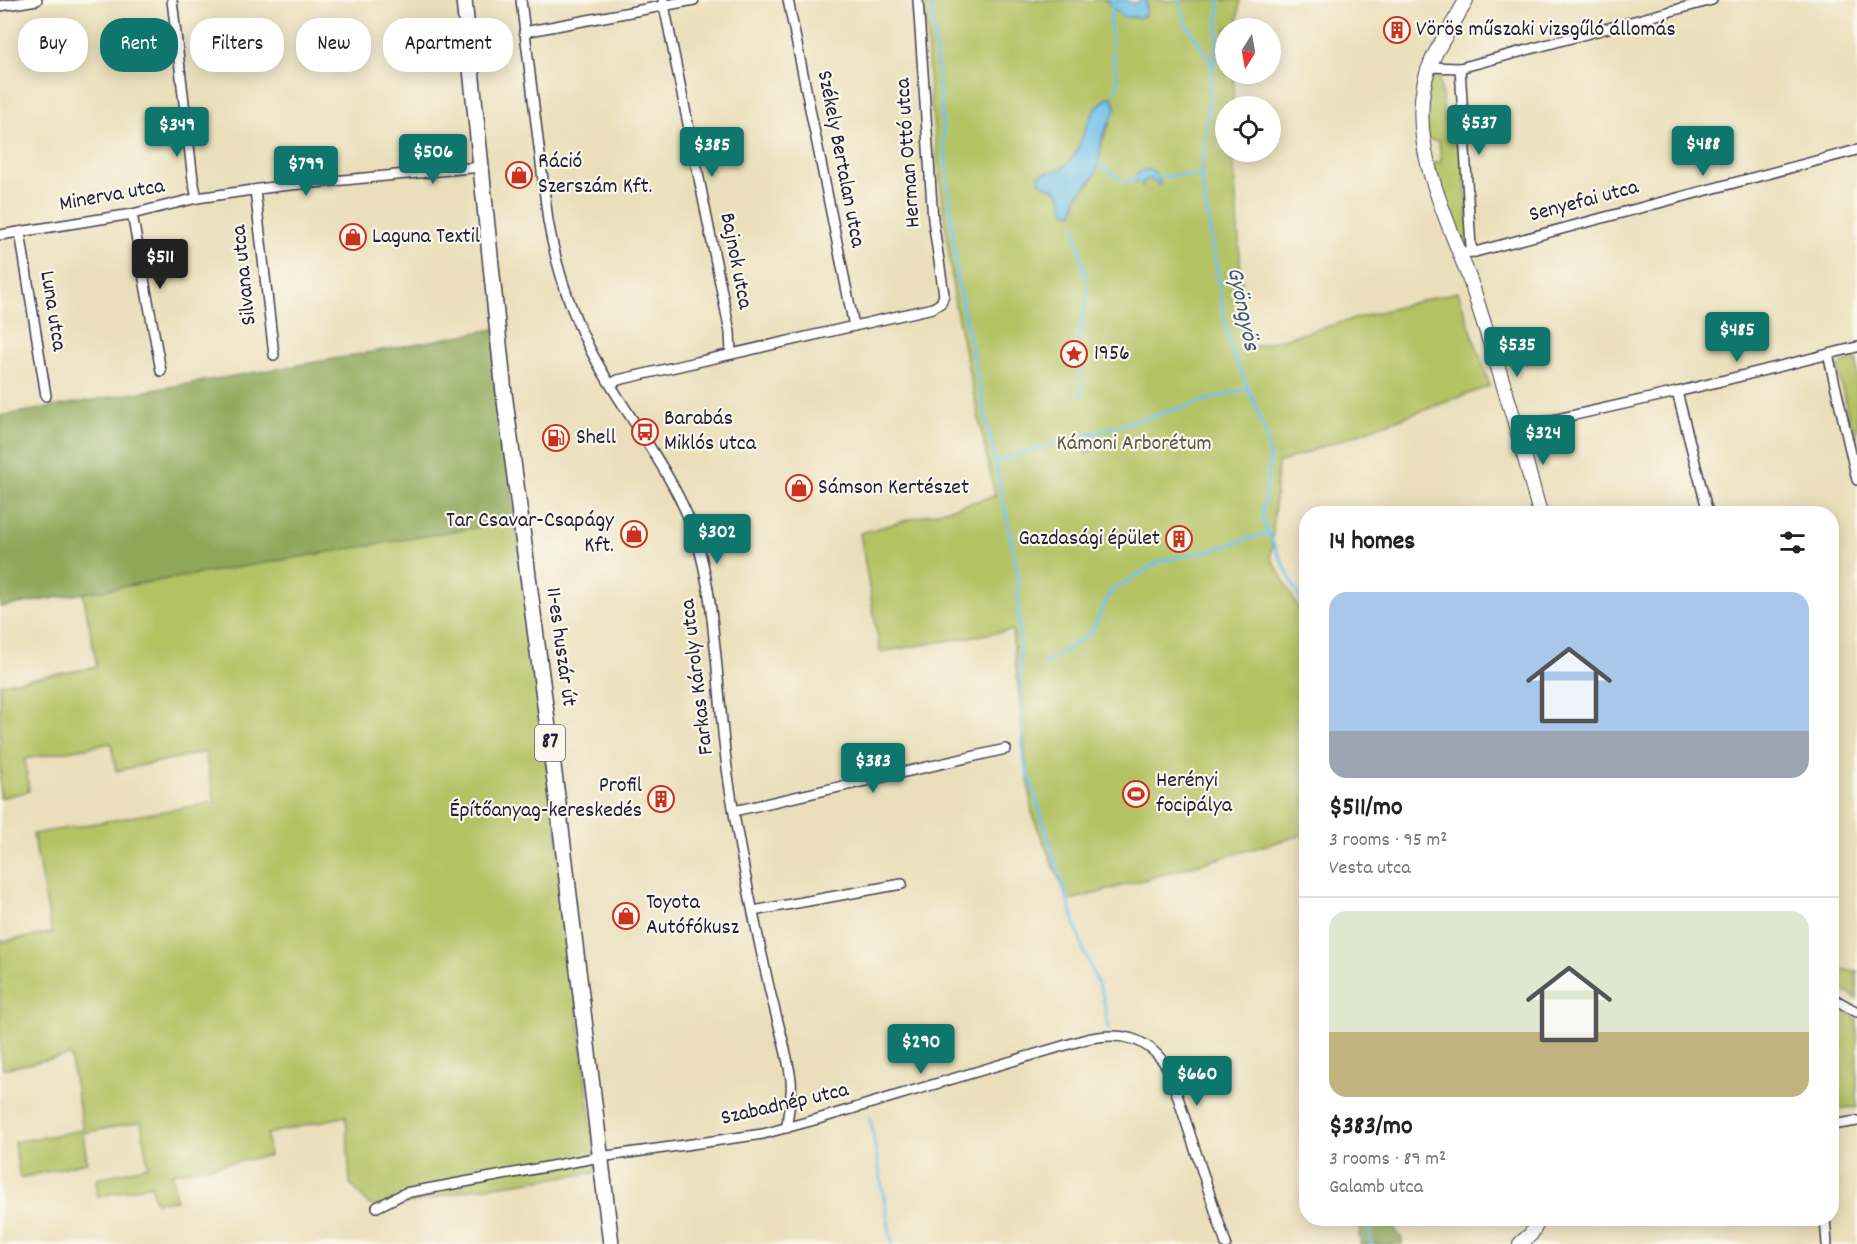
<!DOCTYPE html>
<html lang="en">
<head>
<meta charset="utf-8">
<style>
	body { margin:0; font-family:Dekko,sans-serif; background:#f2f2f2; color:#222; height:100vh; display:flex; flex-direction:column; font-size:22px; white-space:nowrap }
	* { box-sizing:border-box; margin:0 }
	p { font-size:20px; color:#767676 }
	.icon { flex:none; width:33px; height:33px; fill:none; stroke:currentColor; stroke-width:2; stroke-linecap:round; stroke-linejoin:round }
	.map { position:relative; flex:1; overflow:hidden }
	.sheet { position:absolute; left:1299px; top:506px; width:540px; height:720px; display:flex; flex-direction:column; background:#fff; border-radius:24px; box-shadow:0 3px 15px #0003 }
	.sheet>* { flex:none }
	.hud { position:absolute; left:18px; top:18px; width:570px; height:54px; display:flex; gap:12px }
	.needle { width:39px; rotate:191deg }
	.tools { position:absolute; left:1215px; top:18px; display:grid; gap:12px }
	.tools a { display:grid; place-items:center; width:66px; height:66px; border-radius:50%; background:#fff; box-shadow:0 3px 15px #0003; font-size:30px }
	.price { position:absolute; translate:-50% -51px; padding:0 14px; border-radius:6px; background:#0f766e; color:#fff; font-size:20px; line-height:39px; filter:drop-shadow(0 2px 3px #0008) }
	.price::after { content:''; position:absolute; left:50%; top:36px; width:18px; height:14px; margin-left:-9px; background:inherit; clip-path:polygon(0 0,100% 0,50% 100%) }
	.price.current { background:#222; color:#fff }
	ul { padding:0; list-style:none }
	li { display:grid; align-content:center; gap:12px; height:318px; padding:0 30px }
	li+li { border-top:2px solid #e0e0e0 }
	li span { display:grid; place-items:center; height:186px; border-radius:18px; color:#555 }
	li>.icon { margin-inline-start:auto }
	span .icon { width:108px; height:108px; fill:#fffc; stroke-width:1 }
	li b { font-size:26px }
	h2 { display:flex; justify-content:space-between; align-items:center; height:72px; padding:0 30px; font-size:26px }
	.tag { padding:0 21px; border-radius:24px; background:#fff; box-shadow:0 3px 15px #0003; font-size:21px; line-height:54px }
	.tag.current { background:#0f766e; color:#fff }
	.map>svg:first-child { display:block }
	.green { fill:#b3c264; stroke:#6a7250; stroke-width:1.5; fill-rule:evenodd }
	.forest { fill:#8ea85a; stroke:#58654a; stroke-width:1.5 }
	.water { fill:#6cc1e9; stroke:#477292; stroke-width:1.5 }
	.lines { fill:none; stroke-linecap:round; stroke-linejoin:round }
	.stream { stroke:#6cc1e9; stroke-width:3 }
	.street-casing { stroke:#403e4e; stroke-width:12 }
	.secondary-casing { stroke:#403e4e; stroke-width:16 }
	.primary-casing { stroke:#403e4e; stroke-width:18 }
	.street { stroke:#fff; stroke-width:9 }
	.secondary { stroke:#fff; stroke-width:14 }
	.primary { stroke:#fff; stroke-width:15 }
	.labels { text-anchor:middle; dominant-baseline:central; stroke-width:4.5; stroke-linejoin:round; paint-order:stroke }
	.shield { fill:#fbf7ec; stroke:#636270; stroke-width:1.5 }
	.shield-label { font-size:21px; font-weight:bold; fill:#22223b }
	.poi-label { font-size:22px; fill:#22223b; stroke:#fbf7ec; text-anchor:start }
	.street-label { font-size:22px; fill:#22223b; stroke:#fbf7ec }
	.park-label { font-size:22px; fill:#555a49; stroke:#fbf7ec }
	.water-label { font-size:24px; font-style:italic; fill:#3c5a78; stroke:#fbf7ec }
</style>
</head>
<body>
<div class="map">
<svg width="1857" height="1244" viewBox="0 0 1857 1244">
	<rect width="100%" height="100%" fill="#fbf7ec"/>
	<filter id="ink" filterUnits="userSpaceOnUse"><feTurbulence type="fractalNoise" baseFrequency=".0167" numOctaves="2"/><feDisplacementMap in="SourceGraphic" scale="12" xChannelSelector="R" yChannelSelector="G"/><feConvolveMatrix kernelMatrix="1 2 1 2 8 2 1 2 1" color-interpolation-filters="sRGB"/></filter>
	<filter id="wash" filterUnits="userSpaceOnUse"><feTurbulence type="fractalNoise" baseFrequency=".008" numOctaves="4" result="noise"/><feDisplacementMap in="SourceGraphic" scale="24" xChannelSelector="R" yChannelSelector="G"/><feGaussianBlur stdDeviation="1.35" result="paint"/><feColorMatrix in="noise" values="0 0 0 0 0 0 0 0 0 0 0 0 0 0 0 0 0 1.4 0 .05"/><feComposite in="paint" operator="in"/></filter>
	<g filter="url(#wash)">
		<rect width="100%" height="100%" fill="#eadfba"/>
		<!-- green -->
		<g class="green">
			<path d="M925,0H1106C1116,14 1125,20 1143,17L1147,5L1146,0H1240L1237,28H1226V74H1234L1233,106H1226V152H1233L1246,349L1423,300L1458,292L1490,386L1278,463L1271,557L1306,622V834L1068,901L1032,814L1012,630L880,652L860,533L995,496L955,305L930,96ZM1111,122C1099,139 1101,161 1092,180C1086,192 1076,189 1076,207L1054,188L1039,181L1041,174L1061,169L1073,159L1087,126Z"/>
			<polygon points="1433,71 1439,73 1446,129 1461,133 1471,247 1462,251 1432,163 1441,162 1439,141 1427,140 1425,105"/>
			<polygon points="1857,360 1857,452 1838,372 1838,367 1843,363"/>
			<polygon points="515,521 542,704 597,1172 472,1189 382,1210 368,1204 350,1183 346,1116 267,1134 269,1156 172,1173 176,1200 155,1202 151,1185 98,1197 96,1179 148,1166 141,1122 83,1133 87,1162 20,1178 14,1142 83,1130 70,1055 3,1069 0,1049 0,942 52,933 33,834 215,802 205,752 116,771 111,743 25,759 29,791 0,798 0,684 97,667 83,593"/>
			<polygon points="1841,969 1857,971 1857,999 1833,984"/>
			<polygon points="1832,1004 1857,1018 1857,1107 1832,1109"/>
		</g>
		<!-- forest -->
		<g class="forest">
			<polygon points="495,329 515,521 0,607 0,416 345,357"/>
			<polygon points="1358,1218 1388,1218 1402,1239 1402,1244 1360,1244"/>
		</g>
		<!-- water -->
		<g class="water">
			<polygon points="1106,0 1126,0 1134,4 1140,0 1146,0 1146,12 1143,17 1122,17"/>
			<path d="M1109,97H1112L1116,107C1113,118 1108,123 1104,132C1100,142 1100,158 1097,169C1092,184 1085,184 1078,195C1075,200 1077,206 1073,212H1067C1061,206 1064,200 1060,194C1055,186 1045,188 1039,181L1041,174C1048,172 1058,171 1064,167C1085,152 1081,114 1109,97Z"/>
			<polygon points="1148,170 1153,171 1161,183 1159,185 1150,179 1144,181 1143,186 1134,179 1140,171"/>
			<path d="M1091,433C1097,443 1097,450 1086,453L1080,449V437Z"/>
		</g>
		<g class="lines">
			<!-- stream -->
			<g class="stream">
				<polyline points="931,0 957,278 1017,567 1023,757 1084,952 1102,993 1109,1030"/>
				<polyline points="1179,0 1186,24 1213,65"/>
				<polyline points="1219,0 1218,41 1213,65 1201,176 1229,345 1251,394 1267,437 1270,463 1263,507 1263,522 1306,611"/>
				<polyline points="1112,45 1110,23 1114,1 1112,0"/>
				<polyline points="1112,50 1118,83 1115,91"/>
				<polyline points="1096,162 1122,180"/>
				<polyline points="1181,175 1201,176"/>
				<polyline points="1172,176 1178,175"/>
				<polyline points="1157,177 1170,176"/>
				<polyline points="1126,182 1136,178"/>
				<polyline points="1075,226 1086,280"/>
				<polyline points="1077,346 1088,291 1087,285"/>
				<polyline points="1078,351 1080,379"/>
				<polyline points="1081,384 1082,397"/>
				<polyline points="994,462 1248,388"/>
				<polyline points="1043,665 1090,634 1112,590 1160,561 1212,550 1267,533"/>
				<polyline points="870,1117 892,1244"/>
				<polyline points="1369,1218 1371,1244"/>
			</g>
		</g>
	</g>
	<g filter="url(#ink)">
		<g class="lines">
			<defs>
				<g id="street">
					<polyline points="172,0 193,180 197,198"/>
					<path d="M521,0L548,221C557,271 573,320 598,364C629,419 675,476 695,535C706,568 711,604 714,638C720,690 722,743 731,795C741,860 755,924 769,987C776,1018 787,1049 791,1080C793,1097 787,1112 787,1128"/>
					<polyline points="663,0 730,332 731,354"/>
					<polyline points="788,0 854,326"/>
					<polyline points="0,6 37,0"/>
					<polyline points="524,32 694,0"/>
					<polyline points="1429,67 1460,68 1712,0"/>
					<polyline points="1460,68 1471,247 1475,252"/>
					<polyline points="255,190 274,355"/>
					<polyline points="132,214 161,371"/>
					<polyline points="20,232 46,396"/>
					<polyline points="0,235 132,214 197,198 280,186 481,167"/>
					<polyline points="1460,253 1475,252 1857,150"/>
					<polyline points="1828,354 1857,480"/>
					<polyline points="611,384 618,380 933,308 941,303 944,295 933,220 918,0"/>
					<polyline points="1677,392 1708,513"/>
					<polyline points="1517,428 1677,392 1857,347"/>
					<polyline points="734,811 1006,749"/>
					<polyline points="753,911 902,884"/>
					<polyline points="1832,998 1857,1012"/>
					<polyline points="1832,1125 1857,1121"/>
					<path d="M377,1207L405,1193L600,1157L763,1134L818,1119L1083,1040C1120,1031 1148,1036 1169,1070L1226,1244"/>
					<polyline points="1825,1218 1827,1244"/>
				</g>
				<g id="secondary">
					<path d="M1466,0C1452,29 1430,53 1424,85C1410,157 1454,229 1475,295C1489,340 1504,384 1517,430C1525,457 1532,485 1540,513"/>
					<polyline points="1520,1244 1531,1234 1540,1218"/>
				</g>
				<polyline id="primary" points="464,0 504,393 558,804 611,1244"/>
			</defs>
			<!-- street casing -->
			<use href="#street" class="street-casing"/>
			<!-- secondary casing -->
			<use href="#secondary" class="secondary-casing"/>
			<!-- primary casing -->
			<use href="#primary" class="primary-casing"/>
			<!-- street -->
			<use href="#street" class="street"/>
			<!-- secondary -->
			<use href="#secondary" class="secondary"/>
			<!-- primary -->
			<use href="#primary" class="primary"/>
		</g>
	</g>
	<!-- icons -->
	<defs>
		<symbol id="building-ring" viewBox="-11 -11 22 22"><circle r="9.5" fill="#fbf7ec" stroke="#c8321e" stroke-width="1.5"/><path d="M-4-6H4V6H1V3H-1V6H-4ZM-2.5-4.3h1.7v1.8h-1.7ZM.8-4.3h1.7v1.8H.8ZM-2.5-1h1.7V.8h-1.7ZM.8-1h1.7V.8H.8Z" fill="#c8321e"/></symbol>
		<symbol id="shop-ring" viewBox="-11 -11 22 22"><circle r="9.5" fill="#fbf7ec" stroke="#c8321e" stroke-width="1.5"/><path d="M-5-2.5h2.3a2.7 3.5 0 0 1 5.4 0H5L5.5 6h-11ZM-1.5-2.5h3a1.5 2.3 0 0 0-3 0Z" fill="#c8321e"/></symbol>
		<symbol id="sight-ring" viewBox="-11 -11 22 22"><circle r="9.5" fill="#fbf7ec" stroke="#c8321e" stroke-width="1.5"/><path d="M0-6L1.8-2.2L6-1.7L2.9 1.2L3.7 5.4L0 3.3L-3.7 5.4L-2.9 1.2L-6-1.7L-1.8-2.2Z" fill="#c8321e"/></symbol>
		<symbol id="bus-ring" viewBox="-11 -11 22 22"><circle r="9.5" fill="#fbf7ec" stroke="#c8321e" stroke-width="1.5"/><path d="M-5-6H5V4H4V6H2V4H-2V6H-4V4H-5ZM-3.5-4V0h7V-4ZM-3.5 1.2v1.5H-2V1.2ZM2 1.2v1.5H3.5V1.2Z" fill="#c8321e"/></symbol>
		<symbol id="fuel-ring" viewBox="-11 -11 22 22"><circle r="9.5" fill="#fbf7ec" stroke="#c8321e" stroke-width="1.5"/><path d="M-5.5-6h7V0h2V4h1.3V-2.5L3-4.5l.8-.8L6-3V5H2.5V1h-1V6h-7ZM-4.2-4.7v3.2H.2V-4.7Z" fill="#c8321e"/></symbol>
		<symbol id="stadium-ring" viewBox="-11 -11 22 22"><circle r="9.5" fill="#fbf7ec" stroke="#c8321e" stroke-width="1.5"/><path d="M0-5a6.5 5 0 1 0 0 10a6.5 5 0 1 0 0-10ZM-3.5-1.8h7v3.6h-7Z" fill="#c8321e"/></symbol>
	</defs>
	<g fill-rule="evenodd">
		<use href="#building-ring" x="1382" y="15" width="30" height="30"/>
		<use href="#shop-ring" x="504" y="160" width="30" height="30"/>
		<use href="#shop-ring" x="338" y="222" width="30" height="30"/>
		<use href="#sight-ring" x="1059" y="339" width="30" height="30"/>
		<use href="#bus-ring" x="630" y="417" width="30" height="30"/>
		<use href="#fuel-ring" x="541" y="423" width="30" height="30"/>
		<use href="#shop-ring" x="784" y="473" width="30" height="30"/>
		<use href="#shop-ring" x="619" y="519" width="30" height="30"/>
		<use href="#building-ring" x="1164" y="524" width="30" height="30"/>
		<use href="#stadium-ring" x="1121" y="779" width="30" height="30"/>
		<use href="#building-ring" x="646" y="784" width="30" height="30"/>
		<use href="#shop-ring" x="611" y="901" width="30" height="30"/>
	</g>
	<g class="labels">
		<!-- shield labels -->
		<rect class="shield" x="535" y="725" width="30" height="36" rx="4.5"/>
		<g class="shield-label">
			<text x="550" y="743">87</text>
		</g>
		<!-- poi labels -->
		<g class="poi-label">
			<text x="1416" y="30">Vörös műszaki vizsgűló állomás</text>
			<text x="538" y="162">Ráció<tspan x="538" dy="25">Szerszám Kft.</tspan></text>
			<text x="372" y="237">Laguna Textil</text>
			<text x="1094" y="354">1956</text>
			<text x="664" y="419">Barabás<tspan x="664" dy="25">Miklós utca</tspan></text>
			<text x="576" y="438">Shell</text>
			<text x="818" y="488">Sámson Kertészet</text>
			<text x="614" y="521" text-anchor="end">Tar Csavar-Csapágy<tspan x="614" dy="25">Kft.</tspan></text>
			<text x="1160" y="539" text-anchor="end">Gazdasági épület</text>
			<text x="1156" y="781">Herényi<tspan x="1156" dy="25">focipálya</tspan></text>
			<text x="642" y="786" text-anchor="end">Profil<tspan x="642" dy="25">Építőanyag-kereskedés</tspan></text>
			<text x="646" y="903">Toyota<tspan x="646" dy="25">Autófókusz</tspan></text>
		</g>
		<!-- street labels -->
		<g class="street-label">
			<text transform="translate(909 153) rotate(-94)">Herman Ottó utca</text>
			<text transform="translate(840 159) rotate(79)">Székely Bertalan utca</text>
			<text transform="translate(112 196) rotate(-10)">Minerva utca</text>
			<text transform="translate(1584 202) rotate(-15)">Senyefai utca</text>
			<text transform="translate(735 261) rotate(79)">Bajnok utca</text>
			<text transform="translate(245 275) rotate(-96)">Silvana utca</text>
			<text transform="translate(52 311) rotate(81)">Luna utca</text>
			<text transform="translate(560 647) rotate(82)">11-es huszár út</text>
			<text transform="translate(698 677) rotate(-97)">Farkas Károly utca</text>
			<text transform="translate(785 1105) rotate(-13)">Szabadnép utca</text>
		</g>
		<!-- park labels -->
		<g class="park-label">
			<text x="1134" y="444">Kámoni Arborétum</text>
		</g>
		<!-- water labels -->
		<g class="water-label">
			<text transform="translate(1242 309) rotate(78)">Gyöngyös</text>
		</g>
	</g>
</svg>
<div class="tools">
<a><svg class="needle" viewBox="-14 -14 28 28"><path d="M0-13l5 13h-10z" fill="#e53935"/><path d="M0 13l5-13h-10z" fill="#767676"/></svg></a>
<a><svg class="icon" aria-label="locate" viewBox="0 0 24 24"><circle cx="12" cy="12" r="6"/><path d="M12 2v4M12 18v4M2 12h4M18 12h4"/></svg></a>
</div>
<b class="price" style="left:1479px;top:156px">$537</b>
<b class="price" style="left:177px;top:158px">$349</b>
<b class="price" style="left:1703px;top:177px">$488</b>
<b class="price" style="left:712px;top:178px">$385</b>
<b class="price" style="left:433px;top:185px">$506</b>
<b class="price" style="left:306px;top:197px">$799</b>
<b class="price current" style="left:160px;top:290px">$511</b>
<b class="price" style="left:1737px;top:363px">$485</b>
<b class="price" style="left:1517px;top:378px">$535</b>
<b class="price" style="left:1543px;top:466px">$324</b>
<b class="price" style="left:717px;top:565px">$302</b>
<b class="price" style="left:873px;top:794px">$383</b>
<b class="price" style="left:921px;top:1075px">$290</b>
<b class="price" style="left:1197px;top:1107px">$660</b>
<div class="hud">
<a class="tag">Buy</a>
<a class="tag current">Rent</a>
<a class="tag">Filters</a>
<a class="tag">New</a>
<a class="tag">Apartment</a>
</div>
<section class="sheet">
<h2>14 homes<svg class="icon" aria-label="filters" viewBox="0 0 24 24"><path d="M4 7h16M4 17h16"/><circle cx="9" cy="7" r="2"/><circle cx="15" cy="17" r="2"/></svg></h2>
<ul>
<li><span style="background:linear-gradient(#a9c7e8 75%,#9aa5b1 0)"><svg class="icon" aria-label="home" viewBox="0 0 24 24"><path d="M3 11l9-7 9 7M6 9v11h12V9"/></svg></span><div><b>$511/mo</b><p>3 rooms · 95 m²</p><p>Vesta utca</p></div></li>
<li><span style="background:linear-gradient(#dfe7d0 65%,#c2b280 0)"><svg class="icon" aria-label="home" viewBox="0 0 24 24"><path d="M3 11l9-7 9 7M6 9v11h12V9"/></svg></span><div><b>$383/mo</b><p>3 rooms · 89 m²</p><p>Galamb utca</p></div></li>
</ul>
</section>
</div>
</body>
</html>
